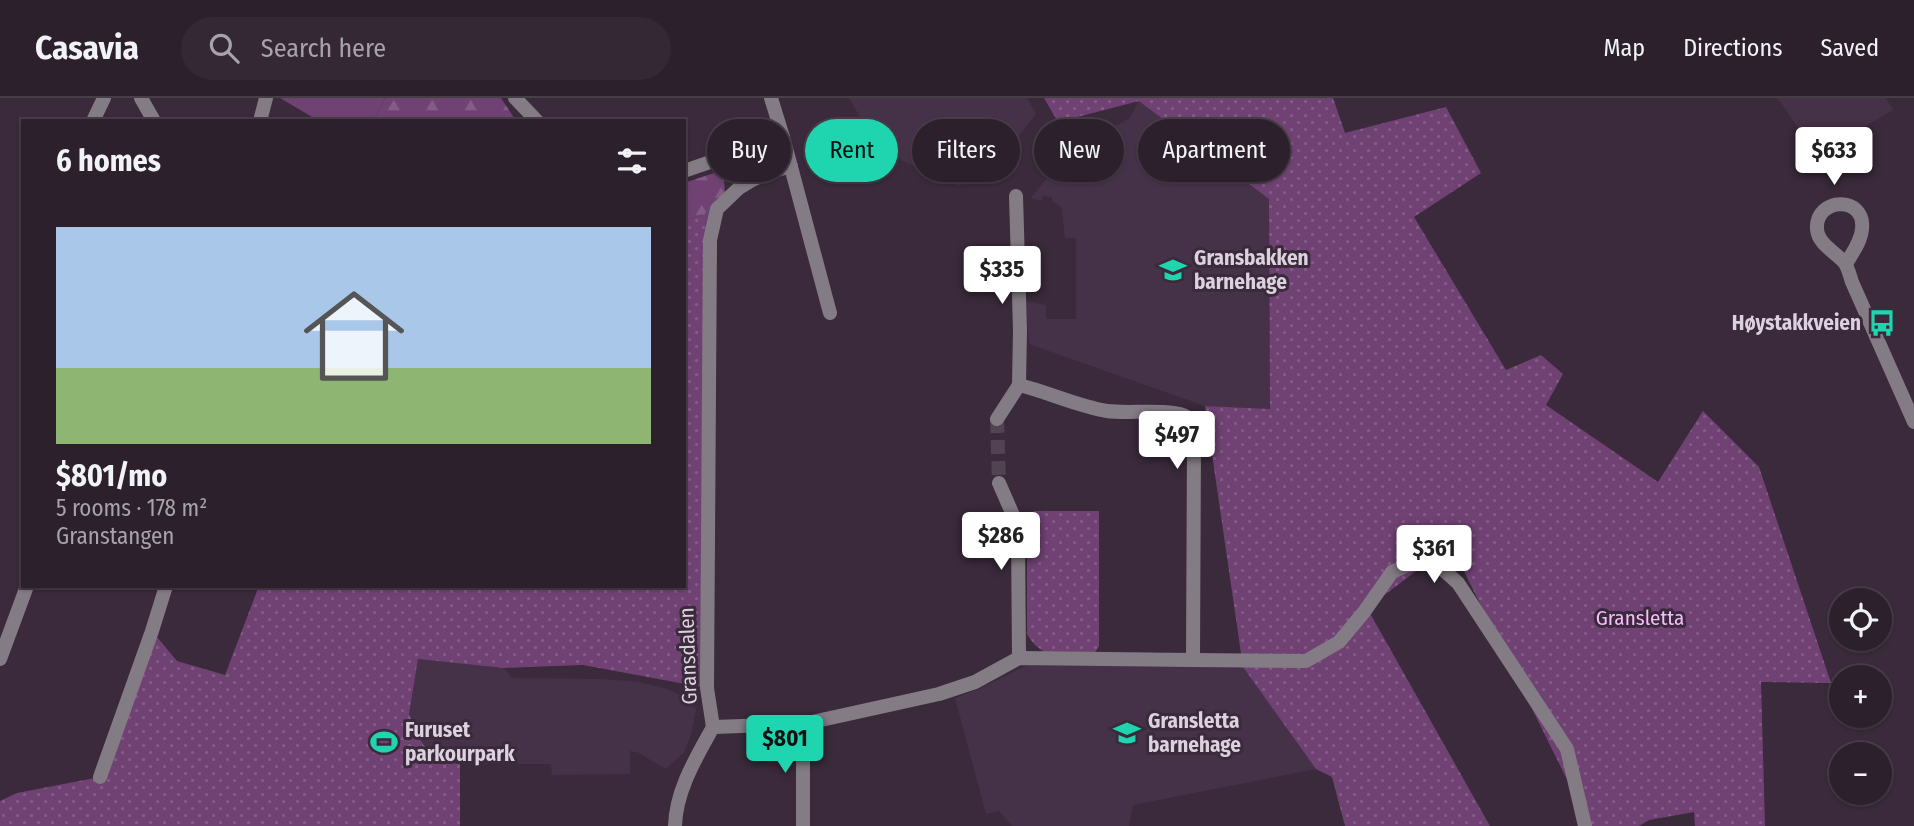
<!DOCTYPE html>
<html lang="en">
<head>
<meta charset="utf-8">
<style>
	body { margin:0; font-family:"Fira Sans Condensed",sans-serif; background:#342834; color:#f1f3f6; height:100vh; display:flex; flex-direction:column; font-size:26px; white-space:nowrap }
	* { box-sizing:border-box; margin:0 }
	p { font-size:23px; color:#a6a3a9 }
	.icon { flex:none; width:38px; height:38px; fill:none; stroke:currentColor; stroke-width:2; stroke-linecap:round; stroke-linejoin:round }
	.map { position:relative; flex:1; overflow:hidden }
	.details { position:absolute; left:21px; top:21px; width:665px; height:469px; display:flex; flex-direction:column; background:#2c202c; border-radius:0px; box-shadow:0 2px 5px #0004,0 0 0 2px #483e48 }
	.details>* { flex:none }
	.hud { position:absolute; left:707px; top:21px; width:665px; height:63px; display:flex; gap:14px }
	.buttons { position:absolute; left:1829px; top:490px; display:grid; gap:14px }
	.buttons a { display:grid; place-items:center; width:63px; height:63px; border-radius:50%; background:#2c202c; box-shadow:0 2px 5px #0004,0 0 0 2px #483e48; font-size:35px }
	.price { position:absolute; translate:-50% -60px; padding:0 16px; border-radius:7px; background:#fff; color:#222; font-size:23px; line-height:46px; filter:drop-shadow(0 2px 4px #0008) }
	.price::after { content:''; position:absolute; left:50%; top:42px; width:21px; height:16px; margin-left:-10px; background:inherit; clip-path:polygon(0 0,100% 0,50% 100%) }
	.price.current { background:#1ed5b0; color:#111 }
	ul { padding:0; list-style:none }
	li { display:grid; align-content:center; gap:14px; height:371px; padding:0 35px }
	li+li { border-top:2px solid #483e48 }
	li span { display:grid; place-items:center; height:217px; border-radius:0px; color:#555 }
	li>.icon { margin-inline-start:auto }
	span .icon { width:126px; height:126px; fill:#fffc; stroke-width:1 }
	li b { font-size:30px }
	h2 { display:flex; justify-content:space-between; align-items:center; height:84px; padding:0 35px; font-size:30px }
	.chip { padding:0 24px; border-radius:32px; background:#2c202c; box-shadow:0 2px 5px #0004,0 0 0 2px #483e48; font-size:24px; line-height:63px }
	.chip.current { background:#1ed5b0; color:#111 }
	header { display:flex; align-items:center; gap:42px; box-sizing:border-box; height:98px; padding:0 35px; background:#2c202c; border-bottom:2px solid #483e48 }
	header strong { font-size:33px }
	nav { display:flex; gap:38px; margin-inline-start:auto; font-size:24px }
	.search { width:490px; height:63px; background:#342834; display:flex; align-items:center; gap:18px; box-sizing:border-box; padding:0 24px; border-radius:38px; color:#a6a3a9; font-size:26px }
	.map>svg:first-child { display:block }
	.built { fill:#463248 }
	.green { fill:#704274 }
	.forest { fill:url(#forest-firs) }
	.park { fill:url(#park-dots) }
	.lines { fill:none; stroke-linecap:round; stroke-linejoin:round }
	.street-tunnel { stroke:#524353; stroke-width:14; stroke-dasharray:14 7; stroke-linecap:butt }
	.street { stroke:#847c84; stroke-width:14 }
	.labels { text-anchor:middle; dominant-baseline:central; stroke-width:6; stroke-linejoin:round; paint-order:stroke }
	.poi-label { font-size:21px; font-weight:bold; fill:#dcd2dd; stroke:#3a2a3b; text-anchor:start }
	.park-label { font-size:21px; fill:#f8bbfc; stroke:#3a2a3b }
	.street-label { font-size:21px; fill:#dcd2dd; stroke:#3a2a3b }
</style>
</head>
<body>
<header>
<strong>Casavia</strong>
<div class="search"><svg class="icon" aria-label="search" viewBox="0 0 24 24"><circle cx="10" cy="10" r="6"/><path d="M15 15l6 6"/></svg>Search here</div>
<nav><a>Map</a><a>Directions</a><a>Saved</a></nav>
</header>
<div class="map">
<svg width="1914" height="728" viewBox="0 0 1914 728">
	<defs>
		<pattern id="forest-firs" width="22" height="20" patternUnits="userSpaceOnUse" patternTransform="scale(1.75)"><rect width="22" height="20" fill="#704274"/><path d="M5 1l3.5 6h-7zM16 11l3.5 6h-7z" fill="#845c87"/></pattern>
		<pattern id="park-dots" width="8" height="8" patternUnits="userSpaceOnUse" patternTransform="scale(1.75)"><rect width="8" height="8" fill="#704274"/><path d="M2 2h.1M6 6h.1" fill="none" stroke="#845c87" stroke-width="1.8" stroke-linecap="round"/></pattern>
	</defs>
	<rect width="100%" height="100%" fill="#3a2a3b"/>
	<!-- built -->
	<g class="built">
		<polygon points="849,0 1027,0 1036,16 1017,40 995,74 987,81 975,86 958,87 948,85 879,51"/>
		<polygon points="1778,0 1886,0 1893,12 1816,57"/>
		<polygon points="1139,2 1269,101 1270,311 1205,308 1029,246 1026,203 1046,207 1046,221 1076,221 1076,140 1065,140 1062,110 1052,103 1052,99 1042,98 1042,103 1031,100 1055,70 1076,49 1130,20"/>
		<polygon points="418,561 504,570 512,580 602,581 640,584 667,591 684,599 696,611 691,637 684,654 666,671 637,654 630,653 630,676 552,677 551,666 460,666 434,664 418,638 409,616"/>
		<polygon points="1036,565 1243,569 1316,671 1133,707 1129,728 1012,728 999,713 986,716 955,600 979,591 1027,567"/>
	</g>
	<!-- green -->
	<polygon class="green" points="280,0 385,0 373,23 319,23"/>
	<!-- forest -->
	<g class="forest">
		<polygon points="385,0 501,0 516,23 373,23"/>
		<polygon points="723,72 725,94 717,111 684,123 684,85"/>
	</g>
	<!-- park -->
	<g class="park">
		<polygon points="1044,0 1333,0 1345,35 1446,9 1481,75 1414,119 1506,272 1541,257 1563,276 1546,307 1658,384 1703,313 1759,369 1831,585 1761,584 1765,728 1695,728 1694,714 1649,722 1639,728 1590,728 1451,447 1367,510 1490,728 1345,728 1332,679 1316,671 1243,569 1205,308 1270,311 1269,101 1139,3 1058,24"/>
		<polygon points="717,111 707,590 583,567 504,570 418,561 409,616 418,638 434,664 460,666 460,728 0,728 0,703 17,695 100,679 152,533 177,563 225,577 259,488 684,488 684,123"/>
		<path d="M1034,413H1099V548L1094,556C1064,556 1044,565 1027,536V417H1033Z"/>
	</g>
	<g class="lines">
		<!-- street-tunnel -->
		<polyline class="street-tunnel" points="997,321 999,385"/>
		<!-- street -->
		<g class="street">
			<polyline points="141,0 154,23"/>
			<polyline points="515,0 537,23"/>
			<polyline points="771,0 783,39 830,215"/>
			<polyline points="93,23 104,0"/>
			<polyline points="260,23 266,0"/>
			<polyline points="684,73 783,39"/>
			<path d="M1846,166C1852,155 1861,144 1862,131C1866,97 1815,99 1817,131C1818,146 1835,154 1844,164C1848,169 1850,178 1852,184L1914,324"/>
			<polyline points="997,321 1019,287 1020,232 1016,98"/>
			<polyline points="999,385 1013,417 1018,439 1019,560"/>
			<polyline points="0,561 27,488"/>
			<polyline points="1193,562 1306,563 1339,544 1364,514 1392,474 1408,467 1421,464 1439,468 1458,485 1567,651 1585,728"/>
			<polyline points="803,626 803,728"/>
			<polyline points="713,629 707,590 710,142 717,111 739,90 752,82 770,74 791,68"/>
			<polyline points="100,679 152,533 166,488"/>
			<path d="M675,728C676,692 696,660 713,629L803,626L939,596L975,584L1019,560L1193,562L1194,344C1194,336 1195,325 1187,319C1174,310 1126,316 1107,313C1077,308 1048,294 1019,287"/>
		</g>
	</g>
	<!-- icons -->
	<defs>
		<symbol id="school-bare" viewBox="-9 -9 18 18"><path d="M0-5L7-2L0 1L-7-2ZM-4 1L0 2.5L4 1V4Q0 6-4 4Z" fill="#1ed5b0" stroke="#3a2a3b" stroke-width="2.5" paint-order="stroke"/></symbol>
		<symbol id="bus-bare" viewBox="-9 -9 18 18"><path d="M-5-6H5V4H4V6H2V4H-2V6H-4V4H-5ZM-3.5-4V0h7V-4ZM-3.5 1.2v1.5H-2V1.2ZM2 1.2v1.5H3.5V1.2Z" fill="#1ed5b0" stroke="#3a2a3b" stroke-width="2.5" paint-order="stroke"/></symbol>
		<symbol id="stadium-bare" viewBox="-9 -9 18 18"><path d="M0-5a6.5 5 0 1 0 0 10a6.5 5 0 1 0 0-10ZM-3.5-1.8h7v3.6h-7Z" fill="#1ed5b0" stroke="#3a2a3b" stroke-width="2.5" paint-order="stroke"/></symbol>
	</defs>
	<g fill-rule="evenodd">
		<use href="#school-bare" x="1154" y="153" width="38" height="38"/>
		<use href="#bus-bare" x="1863" y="206" width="38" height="38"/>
		<use href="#school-bare" x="1108" y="616" width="38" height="38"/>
		<use href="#stadium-bare" x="365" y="625" width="38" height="38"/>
	</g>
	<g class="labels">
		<!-- poi labels -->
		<g class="poi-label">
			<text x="1194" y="160">Gransbakken<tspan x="1194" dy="24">barnehage</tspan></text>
			<text x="1861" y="225" text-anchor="end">Høystakkveien</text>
			<text x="1148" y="623">Gransletta<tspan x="1148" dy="24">barnehage</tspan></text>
			<text x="405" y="632">Furuset<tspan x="405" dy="24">parkourpark</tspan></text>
		</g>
		<!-- park labels -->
		<g class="park-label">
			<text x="1640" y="520">Gransletta</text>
		</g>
		<!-- street labels -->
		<g class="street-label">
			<text transform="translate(688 558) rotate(-92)">Gransdalen</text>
		</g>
	</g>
</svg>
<div class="buttons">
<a><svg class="icon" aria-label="locate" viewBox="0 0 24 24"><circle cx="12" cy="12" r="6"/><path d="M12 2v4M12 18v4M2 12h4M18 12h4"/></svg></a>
<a>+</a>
<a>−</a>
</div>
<b class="price" style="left:1834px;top:89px">$633</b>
<b class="price" style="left:1002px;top:208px">$335</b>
<b class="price" style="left:1177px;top:373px">$497</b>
<b class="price" style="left:1001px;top:474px">$286</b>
<b class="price" style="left:1434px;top:487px">$361</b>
<b class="price current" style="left:785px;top:677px">$801</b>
<div class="hud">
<a class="chip">Buy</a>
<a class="chip current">Rent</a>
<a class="chip">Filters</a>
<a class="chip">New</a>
<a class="chip">Apartment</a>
</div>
<section class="details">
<h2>6 homes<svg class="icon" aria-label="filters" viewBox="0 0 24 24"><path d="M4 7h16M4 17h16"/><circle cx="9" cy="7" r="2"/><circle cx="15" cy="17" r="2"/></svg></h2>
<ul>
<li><span style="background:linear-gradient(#a9c7e8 65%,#8fb573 0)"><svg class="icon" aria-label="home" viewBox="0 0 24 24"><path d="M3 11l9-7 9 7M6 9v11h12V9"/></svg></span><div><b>$801/mo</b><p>5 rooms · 178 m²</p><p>Granstangen</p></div></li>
</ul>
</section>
</div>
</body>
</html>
